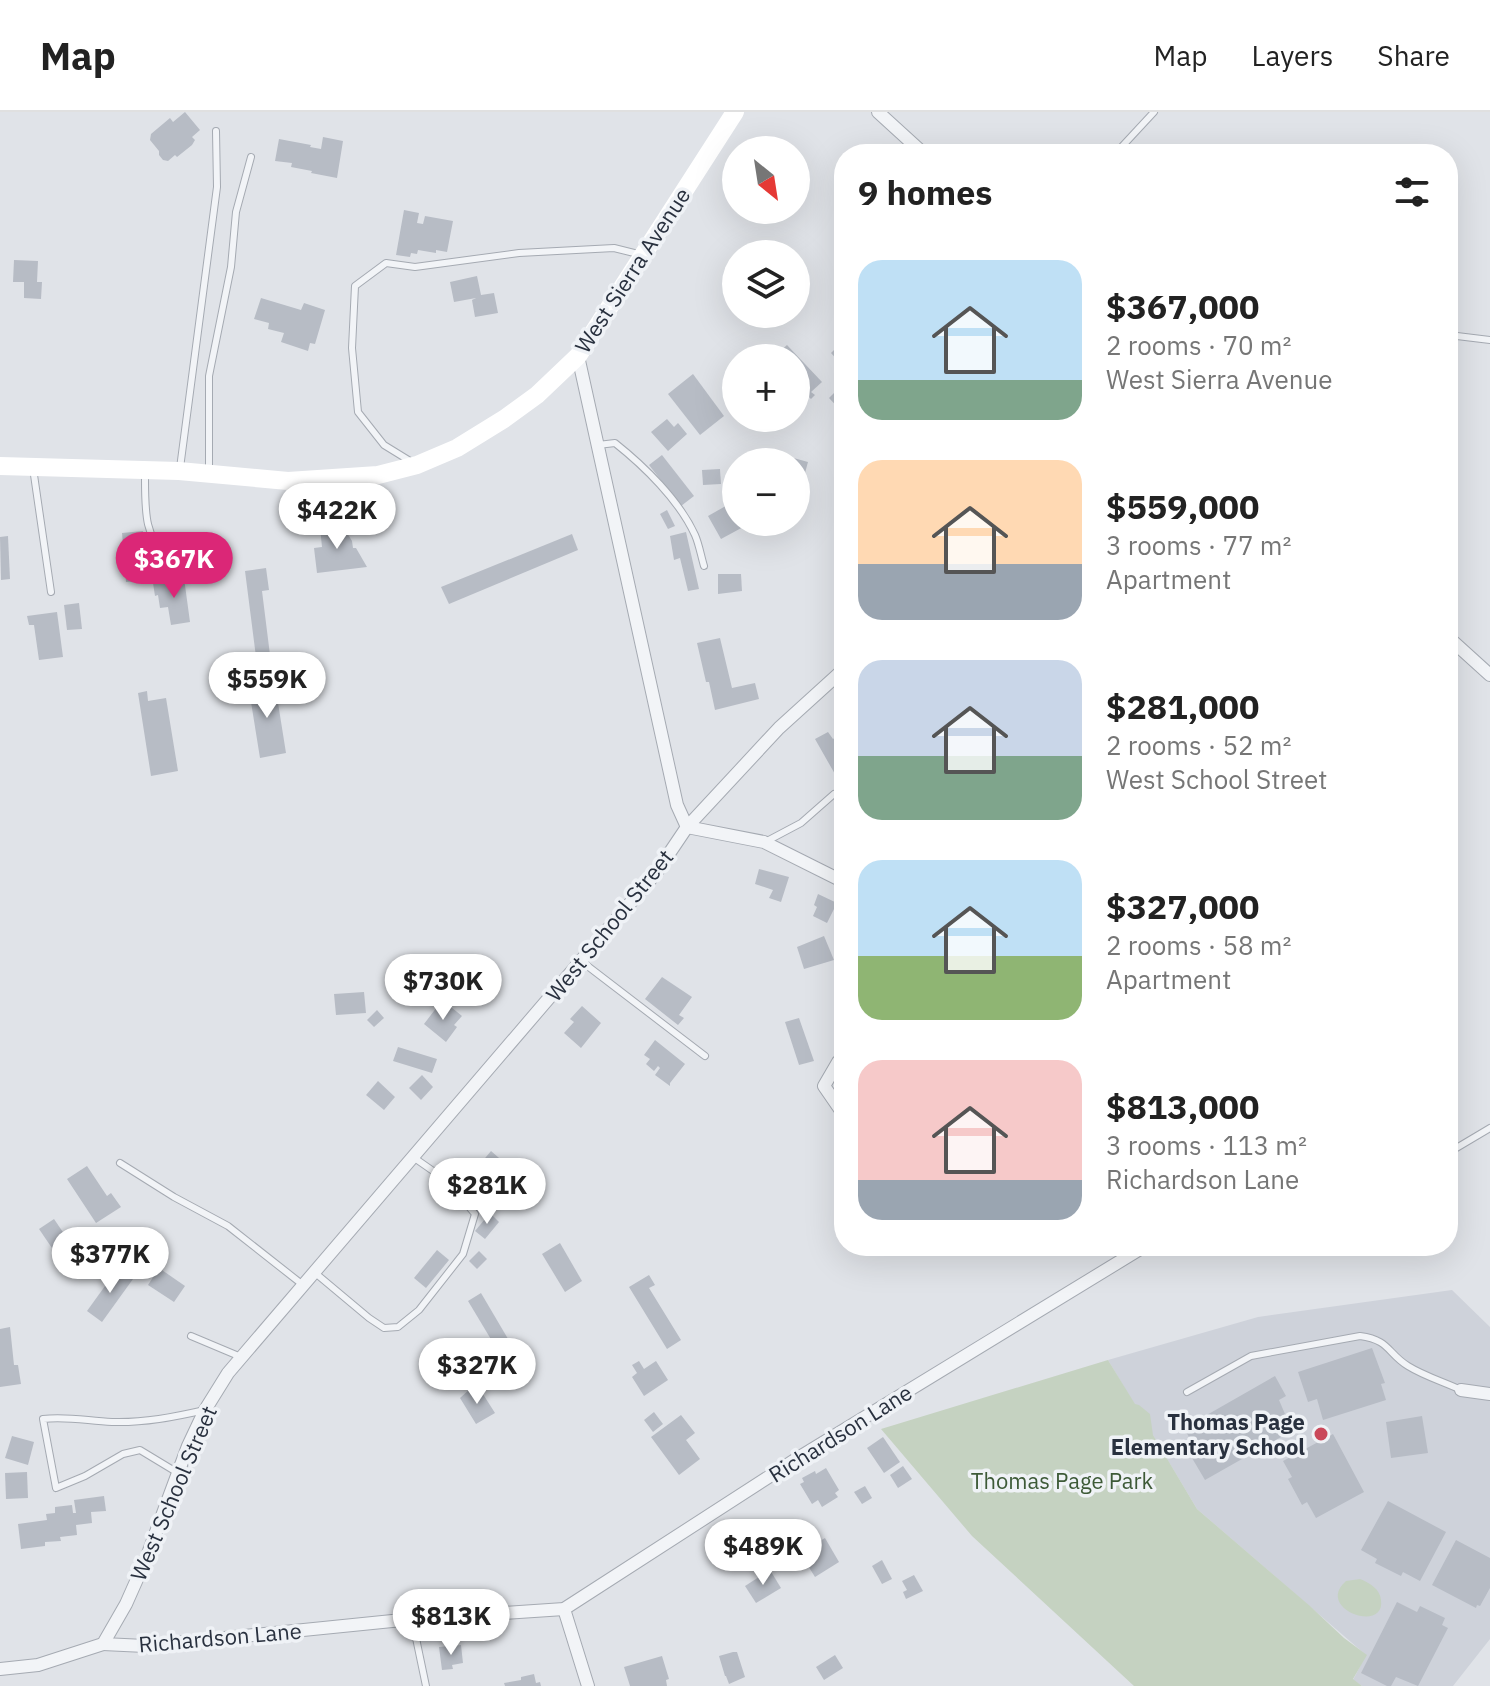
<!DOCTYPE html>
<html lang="en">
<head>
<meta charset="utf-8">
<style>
	body { margin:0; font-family:"IBM Plex Sans",sans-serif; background:#f6f6f6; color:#222; height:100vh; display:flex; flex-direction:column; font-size:30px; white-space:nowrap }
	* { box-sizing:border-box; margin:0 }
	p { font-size:26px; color:#767676 }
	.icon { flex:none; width:44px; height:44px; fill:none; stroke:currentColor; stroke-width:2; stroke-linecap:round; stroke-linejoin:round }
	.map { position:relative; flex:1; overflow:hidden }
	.sheet { position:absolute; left:834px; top:32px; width:624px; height:1112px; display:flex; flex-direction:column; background:#fff; border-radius:32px; box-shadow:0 8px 32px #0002 }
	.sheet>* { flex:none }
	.needle { width:52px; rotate:150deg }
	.fabs { position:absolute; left:722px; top:24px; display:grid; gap:16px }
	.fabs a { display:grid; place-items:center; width:88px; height:88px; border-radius:50%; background:#fff; box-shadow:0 8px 32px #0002; font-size:40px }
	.price { position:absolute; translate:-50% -68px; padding:0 18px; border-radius:28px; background:#fff; color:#222; font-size:26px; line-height:52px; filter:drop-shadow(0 2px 4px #0008) }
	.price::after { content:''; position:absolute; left:50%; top:48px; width:24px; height:18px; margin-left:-12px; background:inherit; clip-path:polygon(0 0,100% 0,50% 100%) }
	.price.on { background:#db2777; color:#fff }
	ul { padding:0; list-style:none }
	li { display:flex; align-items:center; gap:24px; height:200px; padding:0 24px }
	li span { display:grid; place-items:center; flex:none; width:224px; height:160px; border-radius:24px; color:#555 }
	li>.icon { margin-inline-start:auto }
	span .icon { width:96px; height:96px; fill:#fffc; stroke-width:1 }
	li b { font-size:34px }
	h2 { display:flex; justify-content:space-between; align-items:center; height:96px; padding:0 24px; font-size:34px }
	header { display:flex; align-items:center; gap:48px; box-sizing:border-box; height:112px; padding:0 40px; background:#fff; border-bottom:2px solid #e0e0e0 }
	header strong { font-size:38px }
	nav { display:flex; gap:44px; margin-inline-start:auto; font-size:28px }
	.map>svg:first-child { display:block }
	.built { fill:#ced2da }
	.green { fill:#c5d2c1 }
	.building { fill:#b7bcc5 }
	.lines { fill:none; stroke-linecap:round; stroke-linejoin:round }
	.lane-casing { stroke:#a5aab2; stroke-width:8 }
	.street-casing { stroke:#a5aab2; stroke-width:14 }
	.lane { stroke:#f2f4f7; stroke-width:6 }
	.street { stroke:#f2f4f7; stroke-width:12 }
	.secondary { stroke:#fff; stroke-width:18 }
	.poi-dot { fill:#ca485a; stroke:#eff2f6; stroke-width:3 }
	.labels { text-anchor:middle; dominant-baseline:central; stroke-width:7; stroke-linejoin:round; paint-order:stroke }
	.street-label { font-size:22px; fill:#29313f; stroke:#eff2f6 }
	.poi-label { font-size:22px; font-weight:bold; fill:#29313f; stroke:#eff2f6; text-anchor:end }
	.park-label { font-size:22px; fill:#3d5a37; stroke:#eff2f6 }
</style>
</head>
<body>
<header>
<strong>Map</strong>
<nav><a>Map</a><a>Layers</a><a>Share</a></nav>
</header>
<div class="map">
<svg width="1490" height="1574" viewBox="0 0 1490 1574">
	<rect width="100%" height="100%" fill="#e0e3e8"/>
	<!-- built -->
	<polygon class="built" points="1452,1178 1490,1215 1490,1527 1453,1574 1362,1574 1353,1568 1366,1543 1197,1397 1108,1248 1258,1205"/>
	<!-- green -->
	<g class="green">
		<polygon points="1108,1248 1135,1292 1139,1293 1150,1302 1153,1323 1197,1397 1310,1494 1344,1526 1367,1543 1353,1567 1362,1574 1134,1574 972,1424 881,1317"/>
		<path d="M1360,1467C1370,1471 1380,1477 1381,1488C1386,1522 1314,1497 1346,1469Z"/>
	</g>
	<!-- building -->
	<g class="building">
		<polygon points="185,0 200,18 192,25 195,28 192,33 177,45 175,43 168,49 163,48 159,43 159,39 150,28 151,22 170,6 173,10"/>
		<polygon points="323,25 343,29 337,66 311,61 312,59 291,55 292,51 275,49 279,27 311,33 310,35 321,37"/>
		<polygon points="404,98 419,101 417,111 423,112 425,104 453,109 447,140 436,138 436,141 418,138 417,142 411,141 410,145 396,143"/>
		<polygon points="14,148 38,149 37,170 42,170 41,187 24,186 24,170 13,170"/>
		<polygon points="477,164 481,183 494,181 498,201 475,205 472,188 476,186 454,190 450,170"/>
		<polygon points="261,186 301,198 304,191 325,198 315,232 310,231 308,239 281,230 284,221 268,217 269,211 254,207"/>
		<polygon points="844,228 844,251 842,253 831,241"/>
		<polygon points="787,233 822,270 811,280 815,283 811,287 796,272 796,246 773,246"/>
		<polygon points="693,262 724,304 700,323 668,282"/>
		<polygon points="842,273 844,275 844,302 829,286"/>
		<polygon points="667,307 674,315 678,311 687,322 668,339 651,320"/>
		<polygon points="662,343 694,384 681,394 649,353"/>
		<polygon points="790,345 808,350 799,383 796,382 796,350 789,350"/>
		<polygon points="720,357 721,372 703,373 702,358"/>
		<polygon points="731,391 736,399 736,410 742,410 745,414 721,427 708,404"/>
		<polygon points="667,398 675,414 668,417 660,402"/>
		<polygon points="342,413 352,429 353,436 356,436 367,455 317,461 314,436 322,435 320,415"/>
		<polygon points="143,419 148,468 126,470 122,421"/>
		<polygon points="686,420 699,477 688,479 680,446 674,448 670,424"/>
		<polygon points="572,422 578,438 449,492 441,475"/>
		<polygon points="8,424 10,467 1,468 0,425"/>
		<polygon points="266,456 269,478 262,479 270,543 256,545 245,459"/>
		<polygon points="718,462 741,462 742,479 718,482"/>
		<polygon points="184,466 190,510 171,513 168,495 160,496 158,483 155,484 153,471"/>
		<polygon points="79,491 82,517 67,518 64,493"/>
		<polygon points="57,500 63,545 39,548 34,513 29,513 27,504"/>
		<polygon points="720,526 732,576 755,571 759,587 715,598 709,570 706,570 697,531"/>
		<polygon points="275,572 286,641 260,646 251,590 248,590 246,576"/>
		<polygon points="147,579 148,589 166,586 178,659 151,664 138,581"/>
		<polygon points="828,620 833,627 842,621 844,625 844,678 815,627"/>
		<polygon points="759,757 789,765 781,790 769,786 773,778 755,772"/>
		<polygon points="818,782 837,791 827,811 813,804 817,795 814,793"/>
		<polygon points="824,824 834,848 804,857 797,835"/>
		<polygon points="662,865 692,885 679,903 684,906 678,913 645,887"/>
		<polygon points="364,880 366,901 336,903 334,882"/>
		<polygon points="446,891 462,904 454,913 457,915 446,930 424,912 437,895 441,898"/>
		<polygon points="582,894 601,911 581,936 564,921 574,910 570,907"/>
		<polygon points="377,898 384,906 374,915 367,908"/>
		<polygon points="799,906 814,949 799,953 785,910"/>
		<polygon points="655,928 685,952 670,971 670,974 655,963 660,956 658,954 654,959 646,952 650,947 644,943"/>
		<polygon points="398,935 437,947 432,961 393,949"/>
		<polygon points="422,963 433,975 421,988 409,976"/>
		<polygon points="844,966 844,986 839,987 833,969"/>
		<polygon points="378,969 395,985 384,998 366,983"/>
		<polygon points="491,1039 521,1065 514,1074 511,1072 501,1084 491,1076 494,1073 475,1058"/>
		<polygon points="87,1054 107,1084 111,1081 121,1095 96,1111 67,1067"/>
		<polygon points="490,1101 499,1110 485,1127 475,1119"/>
		<polygon points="54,1107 69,1129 54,1139 39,1117"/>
		<polygon points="560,1131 582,1169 565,1180 542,1142"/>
		<polygon points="1101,1134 1120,1134 1119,1144 1099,1140"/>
		<polygon points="437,1138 449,1148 426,1176 414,1166"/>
		<polygon points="479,1139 487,1147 477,1157 469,1149"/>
		<polygon points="118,1156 133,1167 102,1210 87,1199"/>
		<polygon points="159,1156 185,1174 174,1190 148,1173"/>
		<polygon points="649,1163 655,1173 649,1176 681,1228 667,1237 629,1175"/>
		<polygon points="481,1181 514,1237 501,1244 468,1189"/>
		<polygon points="10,1215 14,1253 18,1253 21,1272 0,1275 0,1217"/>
		<polygon points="1372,1236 1385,1271 1381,1272 1386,1288 1323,1308 1317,1287 1308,1290 1298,1260"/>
		<polygon points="639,1249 644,1257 656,1249 668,1268 644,1284 632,1265 637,1261 632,1253"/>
		<polygon points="1275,1264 1286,1284 1279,1288 1285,1302 1272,1309 1281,1325 1205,1368 1192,1346 1199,1343 1184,1316"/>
		<polygon points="471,1276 475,1283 481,1279 495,1301 476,1312 460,1286"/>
		<polygon points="654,1300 663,1312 653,1320 644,1308"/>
		<polygon points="681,1303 695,1321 686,1328 700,1347 679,1363 651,1325"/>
		<polygon points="1422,1304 1428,1341 1391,1346 1386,1310"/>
		<polygon points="1333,1322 1364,1380 1316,1406 1307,1390 1302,1393 1288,1367 1292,1365 1283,1349"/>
		<polygon points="12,1324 34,1330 28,1353 5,1346"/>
		<polygon points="883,1325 900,1350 884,1361 867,1336"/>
		<polygon points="903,1354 912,1367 898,1376 890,1363"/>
		<polygon points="826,1356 839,1378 835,1381 838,1385 822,1395 818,1388 812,1392 800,1372 804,1370 802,1366 815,1359 816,1362"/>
		<polygon points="27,1360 28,1386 6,1387 5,1361"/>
		<polygon points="865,1374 872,1386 862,1392 854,1380"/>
		<polygon points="104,1384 106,1399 91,1400 92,1411 76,1413 77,1423 60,1425 61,1429 45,1430 45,1434 21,1437 18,1412 47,1408 46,1402 55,1401 55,1395 72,1393 73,1401 76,1401 74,1388"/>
		<polygon points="1388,1389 1446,1420 1420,1469 1403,1460 1401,1464 1375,1451 1377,1447 1361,1438"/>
		<polygon points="768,1410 779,1429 772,1433 780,1447 764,1456 745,1424"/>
		<polygon points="825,1426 839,1450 815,1465 800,1441"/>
		<polygon points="1456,1428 1490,1446 1490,1476 1480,1494 1477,1493 1476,1496 1432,1473"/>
		<polygon points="882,1448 892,1467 882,1472 872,1454"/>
		<polygon points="770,1458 781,1476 756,1491 745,1474"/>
		<polygon points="914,1463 923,1479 906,1487 903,1480 907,1478 902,1469"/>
		<polygon points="1397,1490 1417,1500 1420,1494 1445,1506 1442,1513 1448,1516 1418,1574 1396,1565 1391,1574 1387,1574 1361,1561"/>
		<polygon points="461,1533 463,1551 452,1553 453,1557 442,1558 439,1535"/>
		<polygon points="733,1540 737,1540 745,1565 729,1572 726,1564 725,1564 719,1544"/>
		<polygon points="835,1543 843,1556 824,1568 816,1555"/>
		<polygon points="662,1544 669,1567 666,1568 667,1574 630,1574 624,1555"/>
		<polygon points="534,1562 536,1571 540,1570 541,1574 505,1574 504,1571 521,1568 521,1565"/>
	</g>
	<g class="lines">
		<defs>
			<g id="lane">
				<polyline points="1115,42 1154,0"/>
				<polyline points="1448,229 1457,224 1490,228"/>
				<path d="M598,333L615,331C644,354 679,388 695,423C699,432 701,444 704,454"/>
				<polyline points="410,349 384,333 358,300 352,236 355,174 386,151 415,155 519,141 614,136 638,142"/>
				<polyline points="33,356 51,480"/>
				<polyline points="180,356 217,75 216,19"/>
				<polyline points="209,358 209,264 231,155 236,100 251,45"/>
				<path d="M145,362C145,402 144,422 170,454"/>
				<polyline points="767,729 801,711 834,682"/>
				<polyline points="581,849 705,944"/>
				<polyline points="1448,1041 1490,1016"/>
				<polyline points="120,1051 174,1085 228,1114 303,1173"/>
				<polyline points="314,1160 369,1206 384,1216 398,1215 419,1198 463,1142 475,1102 446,1068 413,1045"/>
				<polyline points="191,1224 241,1245"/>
				<path d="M1187,1280L1251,1244L1360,1224C1390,1228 1387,1241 1408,1254C1424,1264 1444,1270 1461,1278"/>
				<path d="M178,1361L140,1338L123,1342L85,1364L56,1376L43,1307C67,1304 88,1309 112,1310C144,1311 174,1305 205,1298"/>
				<polyline points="412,1507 426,1574"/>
			</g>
			<g id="street">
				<polyline points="878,0 924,42"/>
				<polyline points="578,244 677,693 687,715"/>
				<polyline points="1448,525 1490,563"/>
				<polyline points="687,715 764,730 844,770"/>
				<polyline points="844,945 838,950 824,974 844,1003"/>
				<polyline points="1461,1278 1490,1282"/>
				<polyline points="564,1497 588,1574"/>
				<polyline points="103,1532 145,1534 412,1507 564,1497 798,1346 1145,1134"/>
				<polyline points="0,1557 38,1553 103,1532 126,1492 146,1447 188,1334 205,1298 228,1261 656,761 687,715 779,616 844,557"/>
			</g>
		</defs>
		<!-- lane casing -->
		<use href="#lane" class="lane-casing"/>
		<!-- street casing -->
		<use href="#street" class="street-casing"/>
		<!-- lane -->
		<use href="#lane" class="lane"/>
		<!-- street -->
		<use href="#street" class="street"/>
		<!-- secondary -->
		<polyline class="secondary" points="0,354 179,359 288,369 378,363 417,353 457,336 504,307 537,283 578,244 735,0"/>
	</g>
	<!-- markers -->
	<circle class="poi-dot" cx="1321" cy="1322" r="8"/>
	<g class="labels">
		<!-- street labels -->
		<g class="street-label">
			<text transform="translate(632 158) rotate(-57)">West Sierra Avenue</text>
			<text transform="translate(609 813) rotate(-51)">West School Street</text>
			<text transform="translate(840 1321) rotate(-32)">Richardson Lane</text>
			<text transform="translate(173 1381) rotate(-67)">West School Street</text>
			<text transform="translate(220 1525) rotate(-5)">Richardson Lane</text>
		</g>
		<!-- poi labels -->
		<g class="poi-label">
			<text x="1305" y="1309">Thomas Page<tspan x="1305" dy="25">Elementary School</tspan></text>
		</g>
		<!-- park labels -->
		<g class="park-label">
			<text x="1062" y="1368">Thomas Page Park</text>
		</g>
	</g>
</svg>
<div class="fabs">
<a><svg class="needle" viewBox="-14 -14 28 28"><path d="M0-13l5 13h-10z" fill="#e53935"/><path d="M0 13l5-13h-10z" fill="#767676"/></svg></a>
<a><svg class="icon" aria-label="layers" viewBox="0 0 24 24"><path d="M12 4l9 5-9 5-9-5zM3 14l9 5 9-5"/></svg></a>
<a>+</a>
<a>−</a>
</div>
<b class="price" style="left:337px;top:439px">$422K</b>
<b class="price on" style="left:174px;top:488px">$367K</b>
<b class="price" style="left:267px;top:608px">$559K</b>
<b class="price" style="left:443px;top:910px">$730K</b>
<b class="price" style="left:487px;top:1114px">$281K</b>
<b class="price" style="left:110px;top:1183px">$377K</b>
<b class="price" style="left:477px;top:1294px">$327K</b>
<b class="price" style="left:763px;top:1475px">$489K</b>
<b class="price" style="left:451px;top:1545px">$813K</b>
<section class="sheet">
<h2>9 homes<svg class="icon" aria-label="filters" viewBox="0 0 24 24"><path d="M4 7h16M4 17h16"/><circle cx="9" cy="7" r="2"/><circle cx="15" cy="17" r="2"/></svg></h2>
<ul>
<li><span style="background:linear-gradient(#bfe0f5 75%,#7fa58c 0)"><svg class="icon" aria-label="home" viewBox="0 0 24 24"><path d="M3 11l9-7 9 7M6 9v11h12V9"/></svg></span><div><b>$367,000</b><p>2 rooms · 70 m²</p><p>West Sierra Avenue</p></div></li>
<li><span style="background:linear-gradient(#ffd9b3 65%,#9aa5b1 0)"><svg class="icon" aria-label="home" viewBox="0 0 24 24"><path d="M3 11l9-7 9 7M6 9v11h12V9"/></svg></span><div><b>$559,000</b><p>3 rooms · 77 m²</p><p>Apartment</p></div></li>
<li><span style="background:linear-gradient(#c9d6e8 60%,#7fa58c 0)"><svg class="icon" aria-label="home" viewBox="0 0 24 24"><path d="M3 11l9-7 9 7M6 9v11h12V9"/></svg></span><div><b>$281,000</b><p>2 rooms · 52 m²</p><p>West School Street</p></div></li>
<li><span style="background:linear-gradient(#bfe0f5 60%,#8fb573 0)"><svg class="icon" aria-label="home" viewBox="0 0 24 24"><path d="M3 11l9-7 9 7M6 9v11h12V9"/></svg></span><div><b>$327,000</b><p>2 rooms · 58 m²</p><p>Apartment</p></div></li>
<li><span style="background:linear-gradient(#f6c9c9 75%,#9aa5b1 0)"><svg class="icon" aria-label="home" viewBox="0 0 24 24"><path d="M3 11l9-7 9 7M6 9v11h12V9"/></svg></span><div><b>$813,000</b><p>3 rooms · 113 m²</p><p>Richardson Lane</p></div></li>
</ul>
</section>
</div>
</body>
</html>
